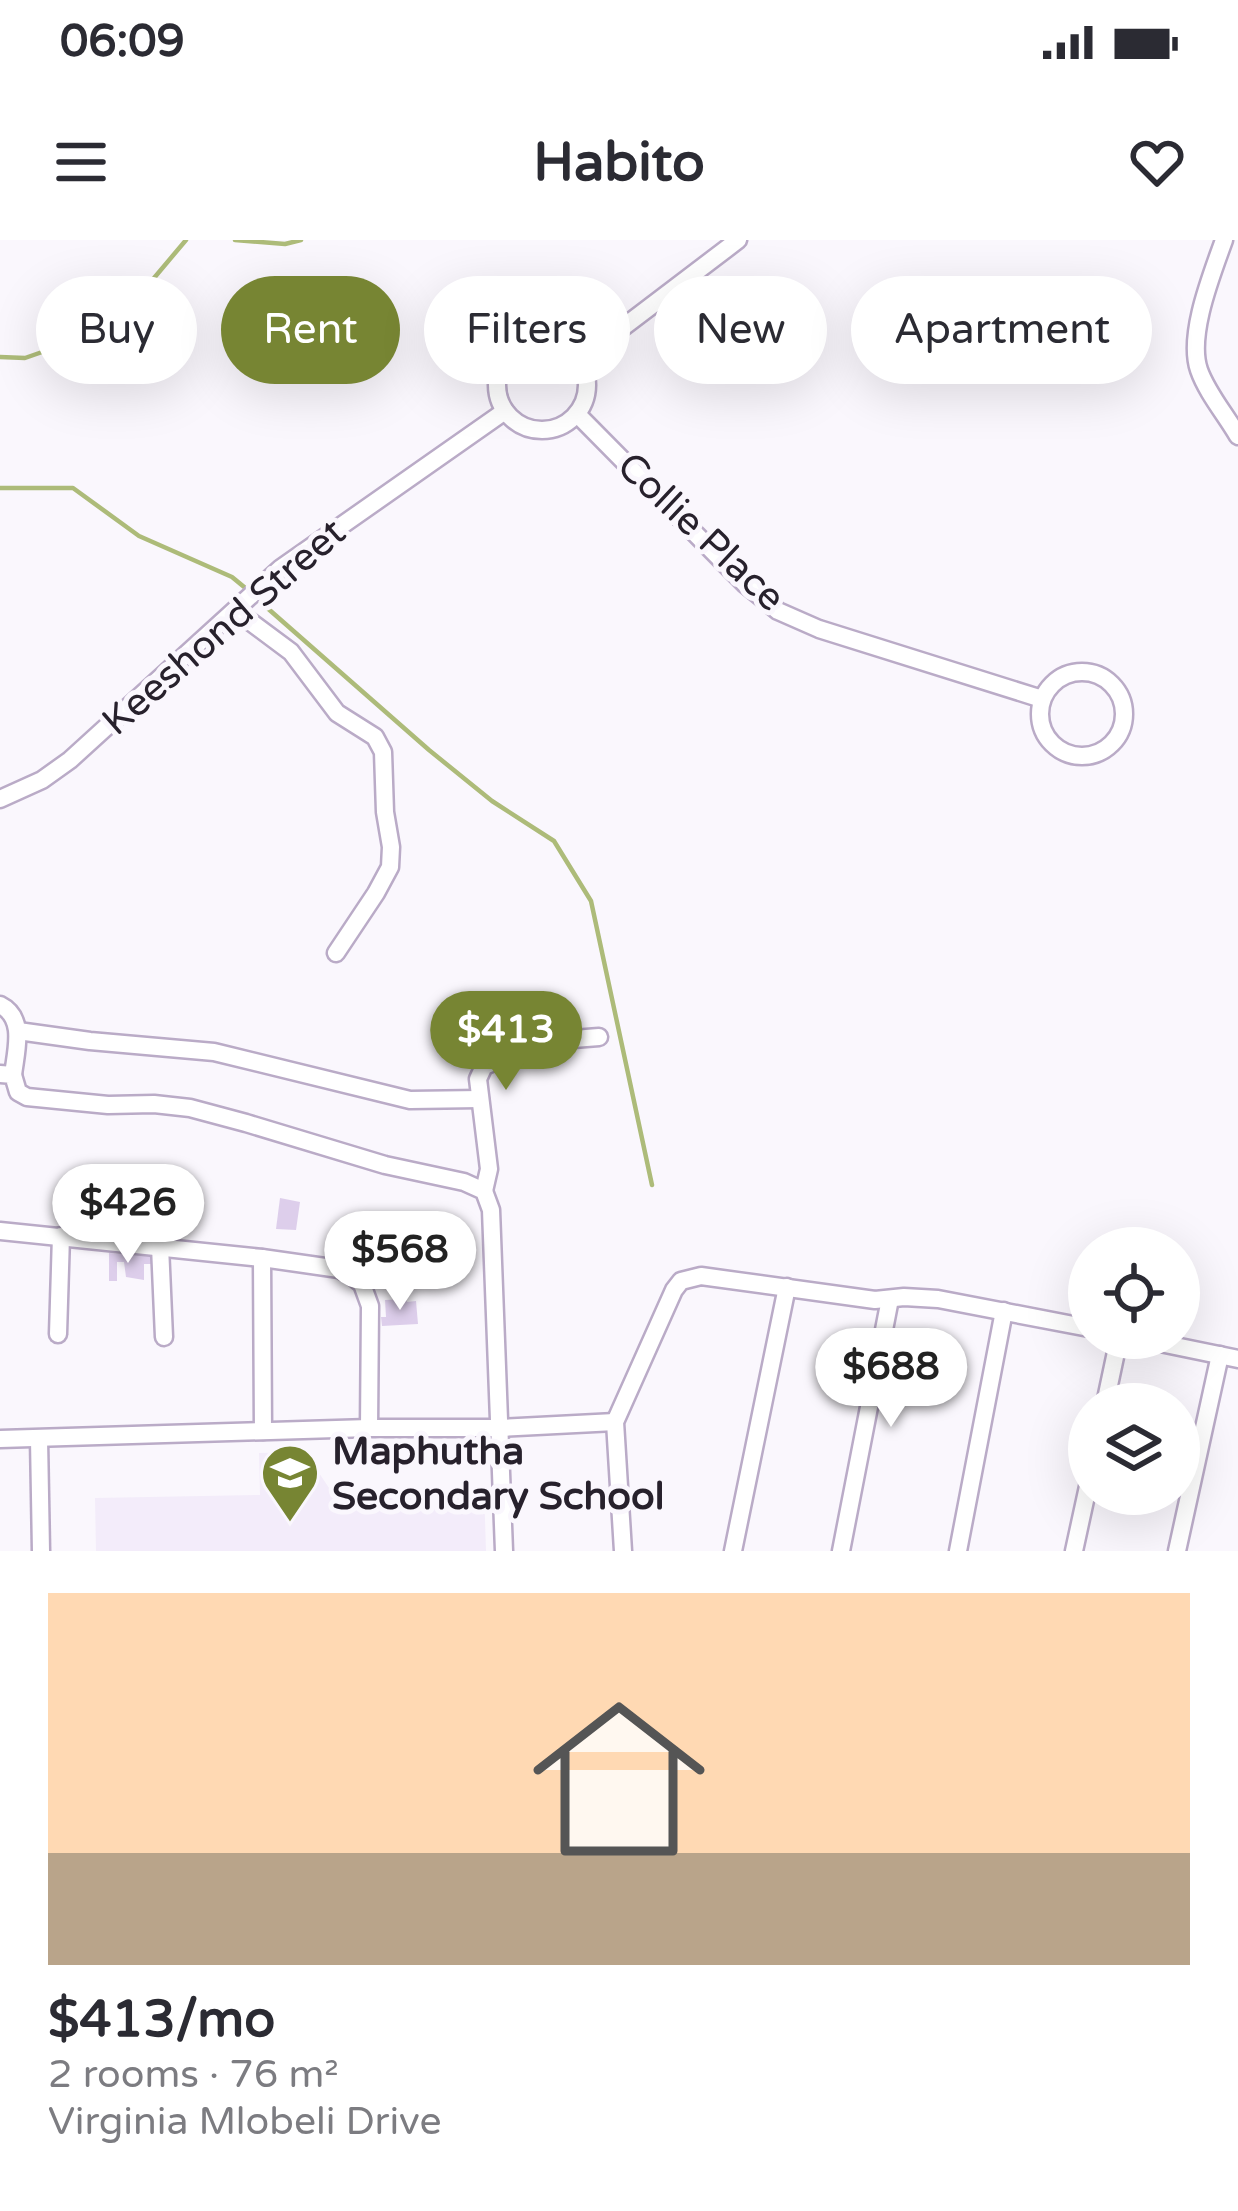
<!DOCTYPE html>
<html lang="en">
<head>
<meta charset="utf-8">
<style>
	body { margin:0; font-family:"Varela Round",sans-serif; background:#f7f7f7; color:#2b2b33; height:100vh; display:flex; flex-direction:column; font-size:45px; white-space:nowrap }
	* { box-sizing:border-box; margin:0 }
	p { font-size:39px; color:#7c7c81 }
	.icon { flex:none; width:66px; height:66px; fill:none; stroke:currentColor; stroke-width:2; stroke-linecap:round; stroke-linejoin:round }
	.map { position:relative; height:1311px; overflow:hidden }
	.panel { display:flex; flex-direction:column; background:#fff; flex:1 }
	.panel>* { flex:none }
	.top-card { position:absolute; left:36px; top:36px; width:1167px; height:108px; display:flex; gap:24px }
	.controls { position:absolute; left:1068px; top:987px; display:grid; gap:24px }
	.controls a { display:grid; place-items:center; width:132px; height:132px; border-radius:50%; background:#fff; box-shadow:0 12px 48px #0002; font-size:60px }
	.price { position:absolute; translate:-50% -102px; padding:0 27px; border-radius:42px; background:#fff; color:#222; font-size:39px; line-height:78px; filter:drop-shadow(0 3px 6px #0008) }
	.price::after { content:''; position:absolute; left:50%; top:72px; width:36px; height:27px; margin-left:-18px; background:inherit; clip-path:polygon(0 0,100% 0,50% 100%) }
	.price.current { background:#778533; color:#fff }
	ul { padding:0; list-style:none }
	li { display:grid; align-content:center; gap:24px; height:636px; padding:0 48px }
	li span { display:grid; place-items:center; height:372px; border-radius:0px; color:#555 }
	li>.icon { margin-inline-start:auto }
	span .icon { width:216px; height:216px; fill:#fffc; stroke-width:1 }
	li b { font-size:51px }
	.pill { padding:0 42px; border-radius:54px; background:#fff; box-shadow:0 12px 48px #0002; font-size:42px; line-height:108px }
	.pill.current { background:#778533; color:#fff }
	.status { display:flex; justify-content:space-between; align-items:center; height:84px; padding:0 60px; background:#fff; direction:ltr }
	.status svg { height:33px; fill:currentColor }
	header { display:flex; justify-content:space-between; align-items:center; height:156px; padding:0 48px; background:#fff; font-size:54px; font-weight:800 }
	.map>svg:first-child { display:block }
	.built { fill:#f3ecfa }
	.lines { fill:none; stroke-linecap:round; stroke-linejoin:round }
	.stream { stroke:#adbb79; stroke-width:4.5 }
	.building { fill:#ddceeb }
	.street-casing { stroke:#baabc7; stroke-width:21 }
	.street { stroke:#fff; stroke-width:16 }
	.labels { text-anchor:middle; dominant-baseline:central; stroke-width:10; stroke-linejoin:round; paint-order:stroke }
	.street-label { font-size:39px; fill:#27212c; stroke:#faf7fd }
	.poi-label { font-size:39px; font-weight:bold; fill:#27212c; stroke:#faf7fd; text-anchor:start }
</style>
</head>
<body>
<div class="status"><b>06:09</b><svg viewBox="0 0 49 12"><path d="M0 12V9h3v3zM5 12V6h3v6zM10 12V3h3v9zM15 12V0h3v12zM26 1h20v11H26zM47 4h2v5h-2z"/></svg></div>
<header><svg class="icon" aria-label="menu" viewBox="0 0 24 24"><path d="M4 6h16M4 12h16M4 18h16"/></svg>Habito<svg class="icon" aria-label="heart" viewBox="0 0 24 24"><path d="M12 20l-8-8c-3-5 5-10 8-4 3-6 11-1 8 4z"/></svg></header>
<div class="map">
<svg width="1238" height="1311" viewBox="0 0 1238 1311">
	<rect width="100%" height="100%" fill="#faf7fd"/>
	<!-- built -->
	<polygon class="built" points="305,1212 331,1251 484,1248 486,1311 96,1311 95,1258 260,1255 259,1213"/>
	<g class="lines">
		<!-- stream -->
		<g class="stream">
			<polyline points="235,0 285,4 301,0"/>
			<polyline points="0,117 25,118 65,104 103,109 133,63 186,0"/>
			<polyline points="0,248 73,248 139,296 232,337 249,351"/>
			<polyline points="257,359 429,510 492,561 554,601 591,661 652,945"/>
		</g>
	</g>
	<!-- building -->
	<g class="building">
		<polygon points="280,958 300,962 296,990 276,989"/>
		<polygon points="109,1013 151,1016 151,1024 144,1024 144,1040 126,1037 124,1022 117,1022 117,1041 109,1041"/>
		<polygon points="406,1059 407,1062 416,1061 418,1084 382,1086 381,1077 386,1077 385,1060"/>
	</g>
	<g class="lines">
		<defs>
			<g id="street">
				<path d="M1224,0C1212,34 1187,95 1199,130C1207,153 1226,175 1238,196"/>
				<circle cx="542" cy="145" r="45"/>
				<polyline points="580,120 738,0"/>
				<polyline points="577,174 745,344 778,371 819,389 1042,459"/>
				<polyline points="236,371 291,412 337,473 375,497 383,512 385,572 391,607 390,627 376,653 336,713"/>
				<circle cx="1082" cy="474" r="42"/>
				<polyline points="0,559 42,540 70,520 281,328 505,171"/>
				<path d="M0,765C26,778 16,810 13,835"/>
				<polyline points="18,791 90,801 214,812 410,860 480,859"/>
				<polyline points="0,834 13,835 18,852 27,857 108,865 154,864 190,868 246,883 385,925 464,942 484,951 491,970 504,1311"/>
				<polyline points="484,951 489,929 478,839 484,826 548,801 599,797"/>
				<polyline points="0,991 262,1018 339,1029 351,1035 362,1044 370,1066 369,1188"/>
				<polyline points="160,1006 164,1097"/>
				<polyline points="262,1018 263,1191"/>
				<polyline points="58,1094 61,996"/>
				<polyline points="1136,1098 1238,1119"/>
				<polyline points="1105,1164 1119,1098"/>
				<polyline points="0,1199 369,1188 500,1188 615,1182"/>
				<polyline points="39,1199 41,1311"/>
				<polyline points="623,1311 615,1182 674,1050 681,1041 701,1036 875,1060 904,1057 938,1059 1089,1088"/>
				<polyline points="733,1311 787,1047"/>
				<polyline points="841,1311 890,1059"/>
				<polyline points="958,1311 1004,1071"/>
				<polyline points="1074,1311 1089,1242"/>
				<polyline points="1177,1311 1220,1115"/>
			</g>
		</defs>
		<!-- street casing -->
		<use href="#street" class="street-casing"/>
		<!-- street -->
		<use href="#street" class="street"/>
	</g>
	<!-- icons -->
	<defs>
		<symbol id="school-pin" viewBox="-11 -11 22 30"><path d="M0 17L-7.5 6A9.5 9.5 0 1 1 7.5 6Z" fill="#778533" stroke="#faf7fd"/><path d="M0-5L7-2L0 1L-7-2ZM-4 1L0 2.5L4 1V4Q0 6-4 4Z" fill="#fff"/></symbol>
	</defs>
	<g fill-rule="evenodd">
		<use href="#school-pin" x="257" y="1200" width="66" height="90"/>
	</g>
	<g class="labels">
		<!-- street labels -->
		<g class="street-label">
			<text transform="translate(701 292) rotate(43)">Collie Place</text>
			<text transform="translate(224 387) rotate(-41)">Keeshond Street</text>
		</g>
		<!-- poi labels -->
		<g class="poi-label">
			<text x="332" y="1211">Maphutha<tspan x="332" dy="45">Secondary School</tspan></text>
		</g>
	</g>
</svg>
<div class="controls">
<a><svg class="icon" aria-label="locate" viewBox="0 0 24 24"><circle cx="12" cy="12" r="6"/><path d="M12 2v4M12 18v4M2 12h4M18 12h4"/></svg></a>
<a><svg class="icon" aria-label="layers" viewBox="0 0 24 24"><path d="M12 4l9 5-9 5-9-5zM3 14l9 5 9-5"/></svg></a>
</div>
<b class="price current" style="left:506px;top:853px">$413</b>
<b class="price" style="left:128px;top:1026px">$426</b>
<b class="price" style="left:400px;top:1073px">$568</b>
<b class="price" style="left:891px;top:1190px">$688</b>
<div class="top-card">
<a class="pill">Buy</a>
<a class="pill current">Rent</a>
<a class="pill">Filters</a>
<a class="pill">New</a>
<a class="pill">Apartment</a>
</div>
</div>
<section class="panel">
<ul>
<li><span style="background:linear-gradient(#ffd9b3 70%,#b9a48a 0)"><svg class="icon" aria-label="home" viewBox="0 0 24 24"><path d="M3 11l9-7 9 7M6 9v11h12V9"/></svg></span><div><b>$413/mo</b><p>2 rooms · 76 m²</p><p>Virginia Mlobeli Drive</p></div></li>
</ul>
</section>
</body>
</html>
